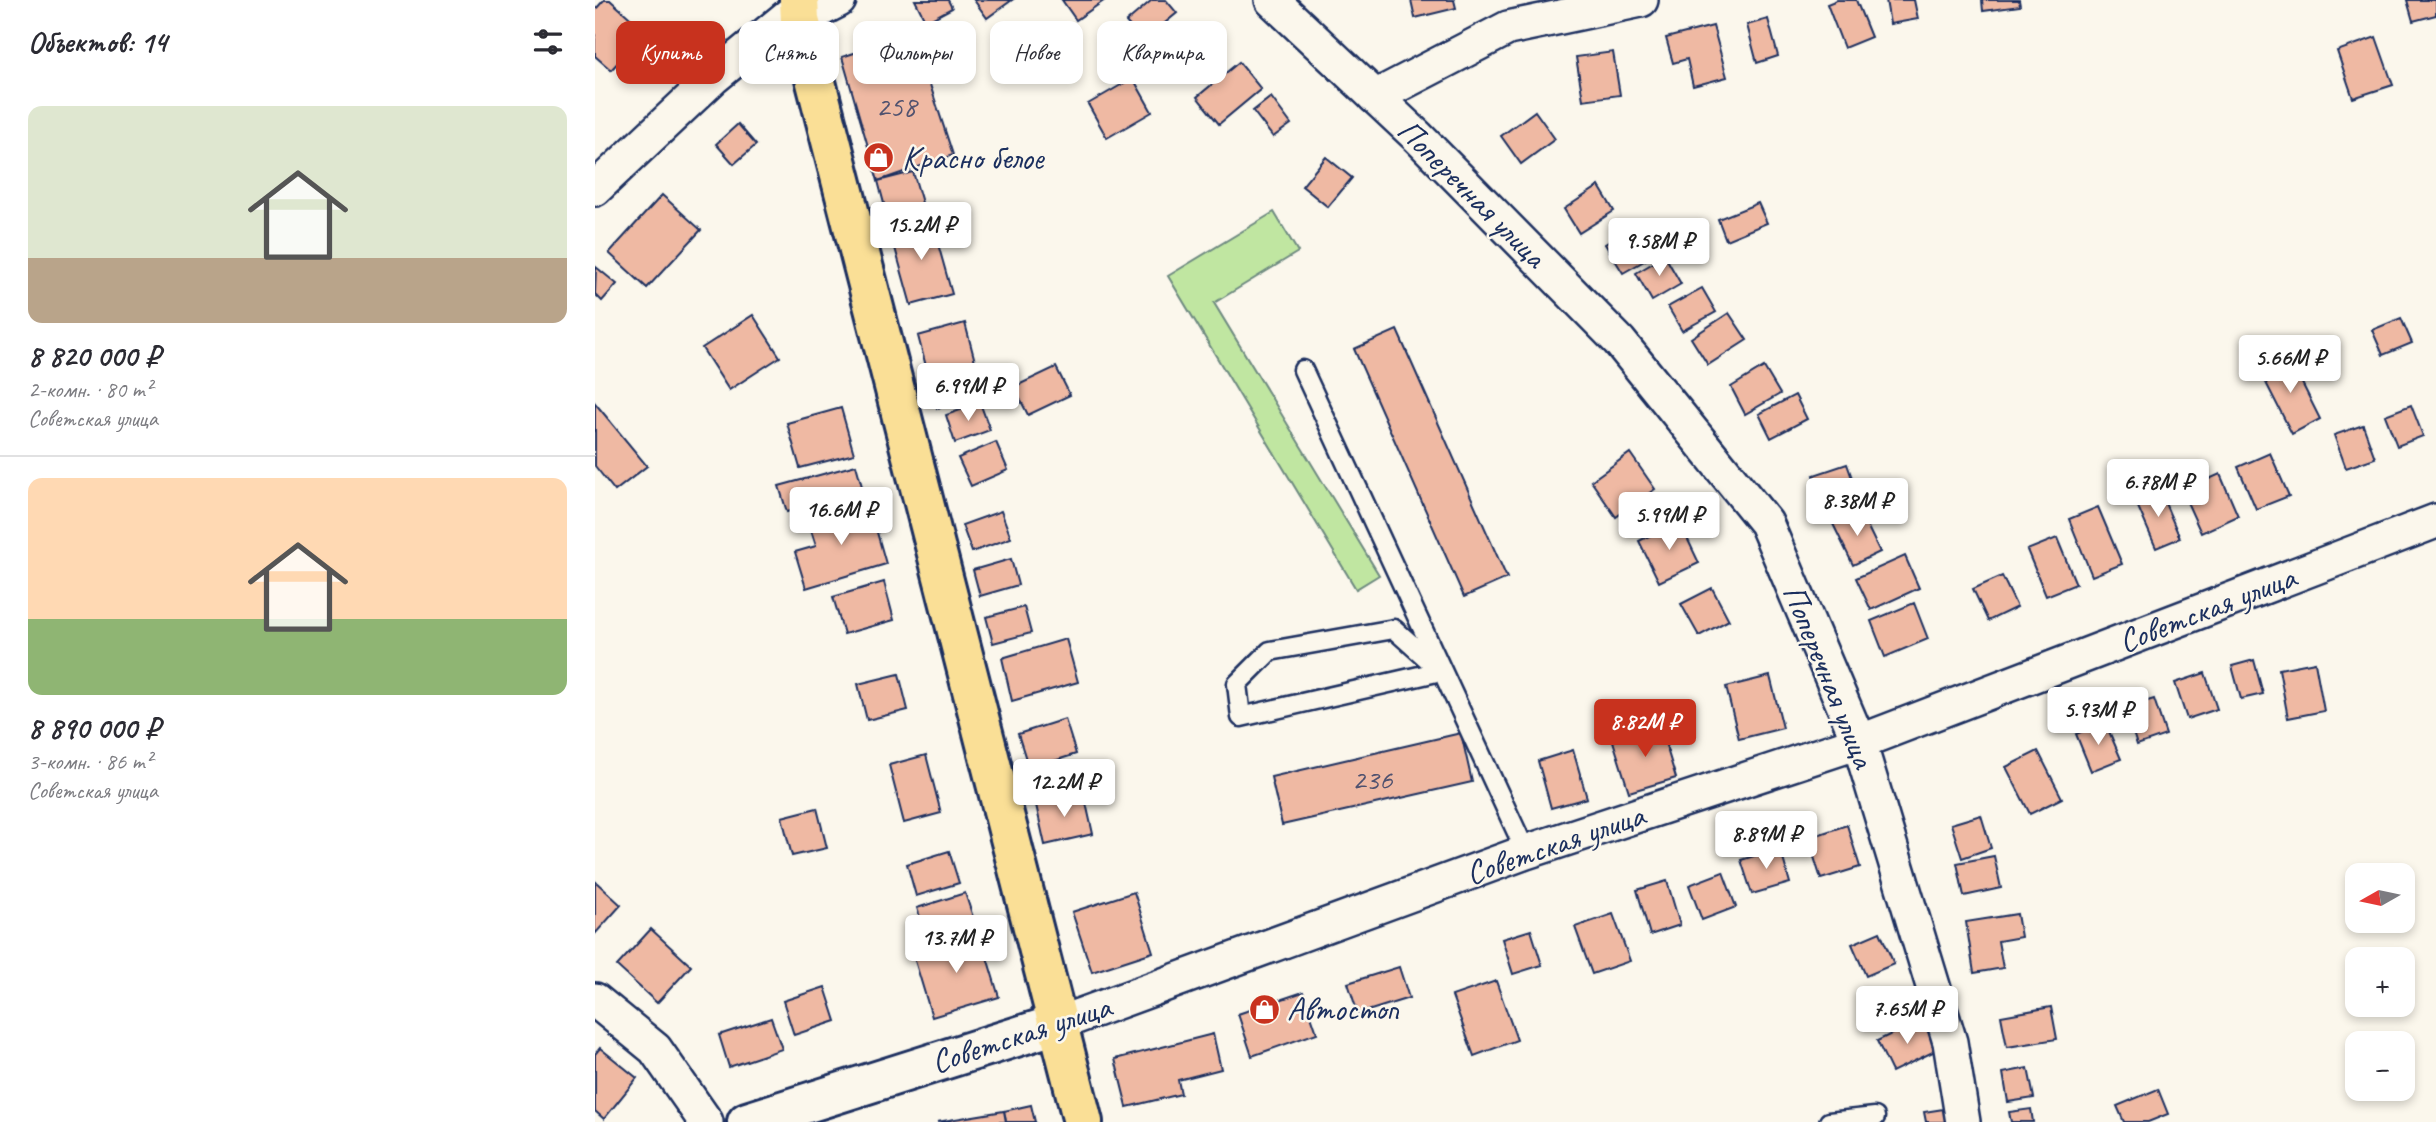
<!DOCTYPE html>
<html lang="ru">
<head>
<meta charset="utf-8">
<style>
	body { margin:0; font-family:Caveat,sans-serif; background:#f2f2f3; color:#2b2b33; height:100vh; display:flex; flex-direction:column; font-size:26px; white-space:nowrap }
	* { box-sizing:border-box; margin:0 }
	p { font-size:23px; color:#7c7c81 }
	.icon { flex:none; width:38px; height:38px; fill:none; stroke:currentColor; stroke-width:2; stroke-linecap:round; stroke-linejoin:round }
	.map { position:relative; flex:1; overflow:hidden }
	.panel { display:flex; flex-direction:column; background:#fff; width:595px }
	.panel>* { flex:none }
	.guide { position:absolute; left:21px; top:21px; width:665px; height:63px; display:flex; gap:14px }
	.needle { width:46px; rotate:261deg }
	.fabs { position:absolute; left:1750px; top:863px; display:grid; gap:14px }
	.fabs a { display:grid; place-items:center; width:70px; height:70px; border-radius:14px; background:#fff; box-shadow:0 4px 10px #0003; font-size:35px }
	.price { position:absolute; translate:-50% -60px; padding:0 16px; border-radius:7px; background:#fff; color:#222; font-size:23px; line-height:46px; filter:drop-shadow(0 2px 4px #0008) }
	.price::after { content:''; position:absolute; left:50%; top:42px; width:21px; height:16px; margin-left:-10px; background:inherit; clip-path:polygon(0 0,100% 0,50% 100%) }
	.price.on { background:#c8321e; color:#fff }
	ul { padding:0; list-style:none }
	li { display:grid; align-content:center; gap:14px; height:371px; padding:0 28px }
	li+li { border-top:2px solid #e1e1e2 }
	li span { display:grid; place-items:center; height:217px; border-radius:14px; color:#555 }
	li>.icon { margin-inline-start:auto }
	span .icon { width:126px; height:126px; fill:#fffc; stroke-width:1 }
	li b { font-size:30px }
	h2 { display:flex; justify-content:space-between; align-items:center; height:84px; padding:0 28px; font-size:30px }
	.tag { padding:0 24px; border-radius:14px; background:#fff; box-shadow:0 4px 10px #0003; font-size:24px; line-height:63px }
	.tag.on { background:#c8321e; color:#fff }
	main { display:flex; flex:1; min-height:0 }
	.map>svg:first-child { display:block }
	.green { fill:#c0e6a1; stroke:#6e8a80; stroke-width:2 }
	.building { fill:#efb9a3; stroke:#1b2f5e; stroke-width:2 }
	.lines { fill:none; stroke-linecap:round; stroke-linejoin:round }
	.service-casing { stroke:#1b2f5e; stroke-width:23 }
	.minor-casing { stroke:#1b2f5e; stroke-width:38 }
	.secondary-casing { stroke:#1b2f5e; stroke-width:44 }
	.primary-casing { stroke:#1b2f5e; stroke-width:44 }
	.service { stroke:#fbf7ec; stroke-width:18 }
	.minor { stroke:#fbf7ec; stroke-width:33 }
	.secondary { stroke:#fbf7ec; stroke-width:38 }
	.primary { stroke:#fadf96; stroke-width:38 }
	.labels { text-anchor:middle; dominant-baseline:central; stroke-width:5; stroke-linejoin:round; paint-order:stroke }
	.number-label { font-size:30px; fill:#50526f }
	.poi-label { font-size:33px; fill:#1b2f5e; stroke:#fbf7ec; text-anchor:start }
	.street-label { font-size:33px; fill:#1b2f5e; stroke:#fbf7ec }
</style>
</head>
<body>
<main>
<section class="panel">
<h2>Объектов: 14<svg class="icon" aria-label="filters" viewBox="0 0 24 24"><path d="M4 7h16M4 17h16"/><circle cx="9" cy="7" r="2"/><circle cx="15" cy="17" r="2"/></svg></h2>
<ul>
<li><span style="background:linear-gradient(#dfe7d0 70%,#b9a48a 0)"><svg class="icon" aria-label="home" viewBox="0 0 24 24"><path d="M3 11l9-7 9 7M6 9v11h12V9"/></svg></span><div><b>8 820 000 ₽</b><p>2-комн. · 80 m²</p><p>Советская улица</p></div></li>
<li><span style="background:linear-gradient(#ffd9b3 65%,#8fb573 0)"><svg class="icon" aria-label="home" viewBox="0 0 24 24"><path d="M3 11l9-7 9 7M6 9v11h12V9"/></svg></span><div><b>8 890 000 ₽</b><p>3-комн. · 86 m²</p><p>Советская улица</p></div></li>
</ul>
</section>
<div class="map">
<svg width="1841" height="1122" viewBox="0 0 1841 1122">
	<rect width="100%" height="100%" fill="#fbf7ec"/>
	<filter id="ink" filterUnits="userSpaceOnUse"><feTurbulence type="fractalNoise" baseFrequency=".0143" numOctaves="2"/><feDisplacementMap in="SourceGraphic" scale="14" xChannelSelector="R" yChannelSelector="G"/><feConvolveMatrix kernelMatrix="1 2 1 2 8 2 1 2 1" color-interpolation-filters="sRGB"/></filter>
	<g filter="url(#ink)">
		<!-- green -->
		<polygon class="green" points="679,212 703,252 619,303 784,575 761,589 573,276"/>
		<!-- building -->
		<g class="building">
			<polygon points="9,0 15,0 51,32 16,70 0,56 0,10"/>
			<polygon points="320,0 353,0 357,8 331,22"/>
			<polygon points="379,0 417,0 392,18"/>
			<polygon points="467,0 510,0 481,20"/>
			<polygon points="557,0 571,0 582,13 548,41 531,22"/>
			<polygon points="816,0 859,0 861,8 820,18"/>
			<polygon points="1242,0 1261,0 1276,37 1249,48 1232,4"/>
			<polygon points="1291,0 1319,0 1323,19 1295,24"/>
			<polygon points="1387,0 1424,0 1425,6 1388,11"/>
			<polygon points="1812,0 1841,0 1841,15 1818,21"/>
			<polygon points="1173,19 1183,56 1162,63 1152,25"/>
			<polygon points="1118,26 1132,77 1098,86 1092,59 1078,63 1071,38"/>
			<polygon points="1781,37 1798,85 1758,98 1742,51"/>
			<polygon points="299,40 305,57 324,51 358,155 283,181 247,57"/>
			<polygon points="1018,52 1025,95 988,100 981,57"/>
			<polygon points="644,62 666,89 624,124 602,97"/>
			<polygon points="538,78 557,112 512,138 493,104"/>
			<polygon points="676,97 696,124 678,137 658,111"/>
			<polygon points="940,111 960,139 926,164 906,136"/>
			<polygon points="143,124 161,145 139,164 121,144"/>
			<polygon points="731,157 757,178 733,207 707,186"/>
			<polygon points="318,172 332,220 296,230 283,181"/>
			<polygon points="1004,186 1019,211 984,233 969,209"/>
			<polygon points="67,195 106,230 52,288 14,253"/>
			<polygon points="1163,203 1172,223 1131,240 1123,219"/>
			<polygon points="336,219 357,294 316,305 295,230"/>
			<polygon points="1038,227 1056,257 1028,273 1010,244"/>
			<polygon points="1070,256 1086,284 1057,301 1041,273"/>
			<polygon points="1,267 22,284 7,301 0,294"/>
			<polygon points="1107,288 1121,312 1087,331 1073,307"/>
			<polygon points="1134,313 1152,340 1113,365 1096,338"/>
			<polygon points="158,315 185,357 134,390 107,348"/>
			<polygon points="1806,318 1817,343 1788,355 1777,330"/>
			<polygon points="370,323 389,396 342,408 323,336"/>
			<polygon points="802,330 912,578 869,597 759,349"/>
			<polygon points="1694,357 1725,419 1697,434 1665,371"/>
			<polygon points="461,367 475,395 433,415 419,387"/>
			<polygon points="1169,367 1185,394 1150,414 1136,387"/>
			<polygon points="1200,395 1212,419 1176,438 1164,414"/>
			<polygon points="0,403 52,466 20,491 0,466"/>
			<polygon points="385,403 395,430 360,443 351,415"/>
			<polygon points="1816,405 1828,436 1802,446 1790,415"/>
			<polygon points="246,408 259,454 205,468 192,423"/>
			<polygon points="1768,425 1780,458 1751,468 1739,435"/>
			<polygon points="401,442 413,470 376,486 363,458"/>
			<polygon points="1035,453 1060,489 1021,517 996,481"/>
			<polygon points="1675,453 1694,496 1661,509 1643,467"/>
			<polygon points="1252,464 1262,492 1230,504 1219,475"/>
			<polygon points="261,465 268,490 192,512 184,486"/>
			<polygon points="1625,474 1643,516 1606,533 1587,491"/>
			<polygon points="1564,489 1585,538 1561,548 1540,500"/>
			<polygon points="274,504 291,564 211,588 200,552 221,546 213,521"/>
			<polygon points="1503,507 1527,564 1497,576 1474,519"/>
			<polygon points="406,511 416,538 377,552 367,525"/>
			<polygon points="1265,511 1285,552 1258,565 1238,524"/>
			<polygon points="1084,521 1104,563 1064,582 1044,541"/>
			<polygon points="1462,538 1481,584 1451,596 1432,550"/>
			<polygon points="1310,556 1324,588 1276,610 1261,578"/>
			<polygon points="416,559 423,585 385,596 378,570"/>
			<polygon points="1407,576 1422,607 1393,621 1378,589"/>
			<polygon points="289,582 299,620 249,634 238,597"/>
			<polygon points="1117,588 1134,620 1104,636 1086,604"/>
			<polygon points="1319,603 1333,639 1290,657 1276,621"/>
			<polygon points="429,607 436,633 398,643 391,617"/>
			<polygon points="471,639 483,682 417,701 407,658"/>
			<polygon points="1659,660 1668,694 1646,699 1637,666"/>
			<polygon points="1720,662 1729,711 1693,718 1684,669"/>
			<polygon points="1610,673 1622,709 1592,719 1580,683"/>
			<polygon points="304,674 313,710 272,720 263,684"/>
			<polygon points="1175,676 1188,728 1144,739 1131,687"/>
			<polygon points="1559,699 1571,735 1542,745 1530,708"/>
			<polygon points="470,719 481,754 434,769 423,734"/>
			<polygon points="1510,722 1526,759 1496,771 1481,734"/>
			<polygon points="1065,726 1081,778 1034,792 1018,741"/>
			<polygon points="866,733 877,782 687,825 676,777"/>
			<polygon points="978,750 992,798 956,808 943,761"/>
			<polygon points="1443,751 1467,798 1435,814 1411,767"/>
			<polygon points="331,755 346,813 309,823 294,765"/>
			<polygon points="489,794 498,834 450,845 441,805"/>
			<polygon points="222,808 232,848 197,856 187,817"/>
			<polygon points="1386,815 1396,848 1367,858 1356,824"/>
			<polygon points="1252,825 1265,867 1226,879 1213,838"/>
			<polygon points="1185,848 1195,883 1157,894 1146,860"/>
			<polygon points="354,851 364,883 321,896 312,864"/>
			<polygon points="1399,856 1406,888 1369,896 1362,863"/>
			<polygon points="1128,872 1141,907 1107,920 1094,885"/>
			<polygon points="0,881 26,905 0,934"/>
			<polygon points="1072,881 1085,925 1055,935 1042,890"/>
			<polygon points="539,892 558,952 497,972 477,912"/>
			<polygon points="370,893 380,923 332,938 322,908"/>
			<polygon points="1018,914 1035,961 997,974 980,927"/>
			<polygon points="1422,914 1426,937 1403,941 1408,968 1379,973 1371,922"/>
			<polygon points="56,929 96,966 62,1003 22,966"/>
			<polygon points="936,930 947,965 918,974 907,939"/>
			<polygon points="1285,932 1299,964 1271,976 1257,944"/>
			<polygon points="385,934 404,997 337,1017 318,954"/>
			<polygon points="804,967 814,998 763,1014 753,983"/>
			<polygon points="901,981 922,1040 879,1056 857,996"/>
			<polygon points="230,987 241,1021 199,1035 188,1001"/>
			<polygon points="708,992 722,1033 657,1056 643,1014"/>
			<polygon points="1456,1007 1462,1039 1412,1047 1406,1016"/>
			<polygon points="176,1018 187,1049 134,1067 124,1035"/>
			<polygon points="1327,1019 1342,1050 1297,1072 1282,1041"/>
			<polygon points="618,1034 626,1069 583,1080 586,1094 532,1107 520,1059"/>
			<polygon points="5,1048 42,1078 9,1119 0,1111 0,1054"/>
			<polygon points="1433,1068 1439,1098 1413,1102 1408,1073"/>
			<polygon points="1563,1089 1573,1114 1553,1122 1529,1122 1522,1106"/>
			<polygon points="436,1105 440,1122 411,1122 409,1111"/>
			<polygon points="1355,1108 1357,1122 1331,1122 1329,1112"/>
			<polygon points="1436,1109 1438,1122 1416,1122 1414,1112"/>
			<polygon points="409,1111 411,1122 342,1122"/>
		</g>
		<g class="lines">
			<defs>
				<g id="service">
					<polyline points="708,370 931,852"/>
					<polygon points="799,629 846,671 646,717 642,684 675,651"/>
					<polyline points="1234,1122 1280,1117"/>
				</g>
				<g id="minor">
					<polyline points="677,0 823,137 1024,341 1171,523 1264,742 1355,1042 1368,1122"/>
					<polyline points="205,20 244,0"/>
					<polyline points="780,97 913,28 1046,0"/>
					<polyline points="0,189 119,77 203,8"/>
					<polyline points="0,1000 60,1049 111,1122"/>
					<polyline points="462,1024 931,852 1264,742 1841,521"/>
				</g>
				<polyline id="secondary" points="152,1122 462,1024"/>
				<polyline id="primary" points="204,0 205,20 488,1122"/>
			</defs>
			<!-- service casing -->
			<use href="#service" class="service-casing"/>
			<!-- minor casing -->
			<use href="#minor" class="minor-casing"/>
			<!-- secondary casing -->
			<use href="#secondary" class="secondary-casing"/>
			<!-- primary casing -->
			<use href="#primary" class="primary-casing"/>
			<!-- service -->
			<use href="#service" class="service"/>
			<!-- minor -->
			<use href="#minor" class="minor"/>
			<!-- secondary -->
			<use href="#secondary" class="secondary"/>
			<!-- primary -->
			<use href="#primary" class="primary"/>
		</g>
	</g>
	<!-- icons -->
	<defs>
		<symbol id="shop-disc" viewBox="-11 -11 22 22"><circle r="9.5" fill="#c8321e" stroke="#fbf7ec"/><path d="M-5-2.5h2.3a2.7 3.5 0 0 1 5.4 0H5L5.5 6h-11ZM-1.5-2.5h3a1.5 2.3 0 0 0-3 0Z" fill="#fff"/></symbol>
	</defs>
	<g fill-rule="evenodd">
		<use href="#shop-disc" x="266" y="140" width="35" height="35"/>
		<use href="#shop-disc" x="652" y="992" width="35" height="35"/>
	</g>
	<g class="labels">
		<!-- number labels -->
		<g class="number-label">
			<text x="301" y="106">258</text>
			<text x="777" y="779">236</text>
		</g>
		<!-- poi labels -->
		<g class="poi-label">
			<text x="307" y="158">Красно белое</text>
			<text x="692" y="1009">Автостоп</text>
		</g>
		<!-- street labels -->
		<g class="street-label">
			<text transform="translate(877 193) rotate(45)">Поперечная улица</text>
			<text transform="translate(1612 609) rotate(-21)">Советская улица</text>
			<text transform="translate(1234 676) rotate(68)">Поперечная улица</text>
			<text transform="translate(960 844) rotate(-19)">Советская улица</text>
			<text transform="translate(426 1034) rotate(-18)">Советская улица</text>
		</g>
	</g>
</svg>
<div class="fabs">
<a><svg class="needle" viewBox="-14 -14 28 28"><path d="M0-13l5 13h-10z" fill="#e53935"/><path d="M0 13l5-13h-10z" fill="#7c7c81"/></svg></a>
<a>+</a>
<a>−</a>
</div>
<b class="price" style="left:326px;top:262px">15.2M ₽</b>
<b class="price" style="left:1064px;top:278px">9.58M ₽</b>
<b class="price" style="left:1695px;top:395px">5.66M ₽</b>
<b class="price" style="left:373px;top:423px">6.99M ₽</b>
<b class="price" style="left:1563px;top:519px">6.78M ₽</b>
<b class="price" style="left:1262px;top:538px">8.38M ₽</b>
<b class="price" style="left:246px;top:547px">16.6M ₽</b>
<b class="price" style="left:1074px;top:552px">5.99M ₽</b>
<b class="price" style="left:1503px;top:747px">5.93M ₽</b>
<b class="price on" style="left:1050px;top:759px">8.82M ₽</b>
<b class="price" style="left:469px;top:819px">12.2M ₽</b>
<b class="price" style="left:1171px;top:871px">8.89M ₽</b>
<b class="price" style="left:361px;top:975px">13.7M ₽</b>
<b class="price" style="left:1312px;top:1046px">7.65M ₽</b>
<div class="guide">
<a class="tag on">Купить</a>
<a class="tag">Снять</a>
<a class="tag">Фильтры</a>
<a class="tag">Новое</a>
<a class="tag">Квартира</a>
</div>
</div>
</main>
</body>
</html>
